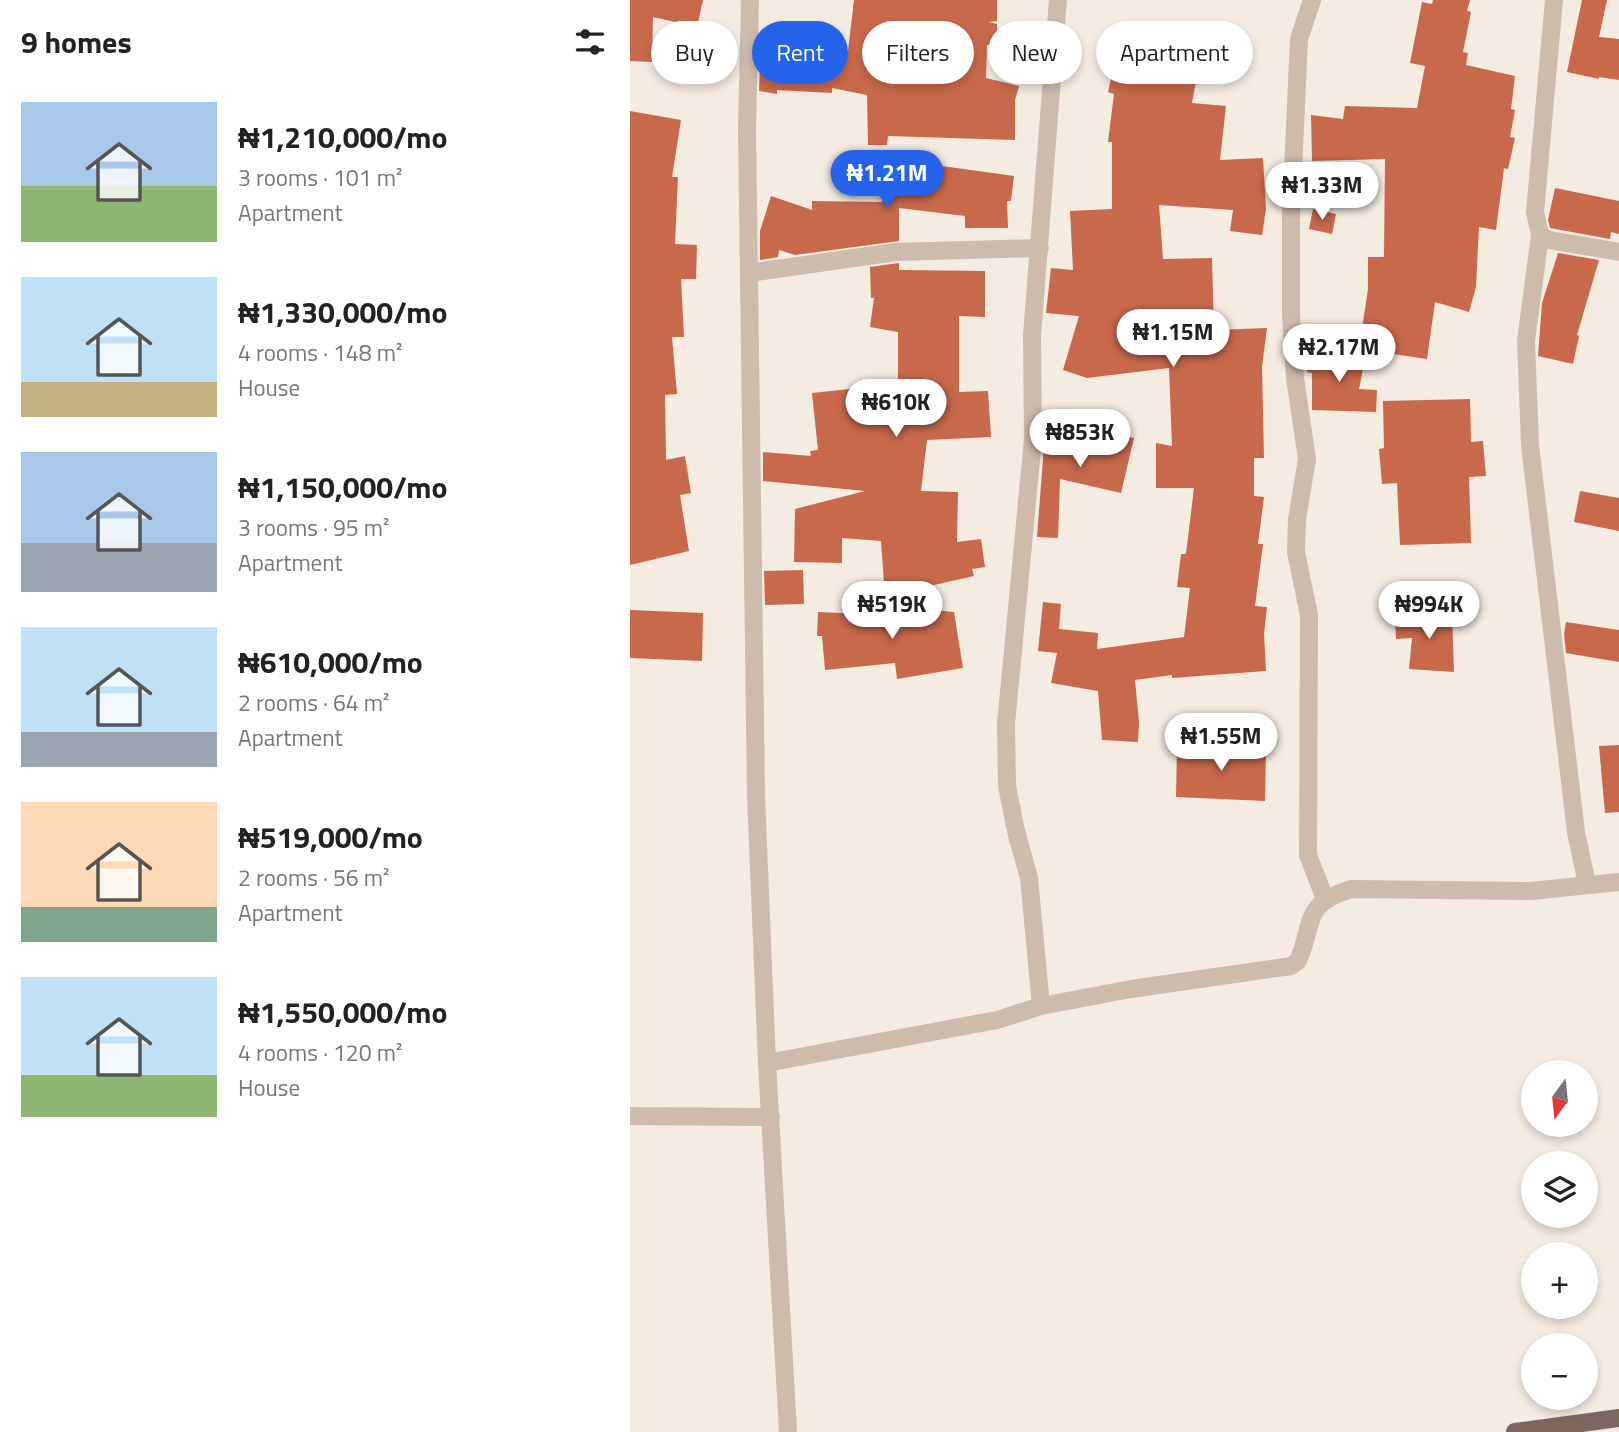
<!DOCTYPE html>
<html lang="en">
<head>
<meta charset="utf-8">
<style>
	body { margin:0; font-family:"Titillium Web",sans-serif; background:#f2f2f2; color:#222; height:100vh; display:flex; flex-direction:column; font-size:26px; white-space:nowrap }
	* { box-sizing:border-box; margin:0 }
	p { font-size:23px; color:#767676 }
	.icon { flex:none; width:38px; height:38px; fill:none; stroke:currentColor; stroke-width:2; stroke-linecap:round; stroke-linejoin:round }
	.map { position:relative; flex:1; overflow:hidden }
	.side { display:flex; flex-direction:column; background:#fff; width:630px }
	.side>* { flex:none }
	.hud { position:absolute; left:21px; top:21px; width:665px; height:63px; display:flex; gap:14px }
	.needle { width:46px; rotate:195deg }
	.fabs { position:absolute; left:891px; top:1060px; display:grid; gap:14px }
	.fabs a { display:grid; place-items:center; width:77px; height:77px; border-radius:50%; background:#fff; box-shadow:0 4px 10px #0003; font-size:35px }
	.price { position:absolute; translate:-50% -60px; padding:0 16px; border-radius:24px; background:#fff; color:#222; font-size:23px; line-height:46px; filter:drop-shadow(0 2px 4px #0008) }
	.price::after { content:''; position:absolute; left:50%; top:42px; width:21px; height:16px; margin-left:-10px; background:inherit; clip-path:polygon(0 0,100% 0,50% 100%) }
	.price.current { background:#2563eb; color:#fff }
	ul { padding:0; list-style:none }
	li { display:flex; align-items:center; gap:21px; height:175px; padding:0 21px }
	li span { display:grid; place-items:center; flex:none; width:196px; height:140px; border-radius:0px; color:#555 }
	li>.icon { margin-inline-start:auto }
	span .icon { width:84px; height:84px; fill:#fffc; stroke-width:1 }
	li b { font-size:30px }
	h2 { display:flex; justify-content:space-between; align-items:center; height:84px; padding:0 21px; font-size:30px }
	.pill { padding:0 24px; border-radius:32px; background:#fff; box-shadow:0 4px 10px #0003; font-size:24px; line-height:63px }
	.pill.current { background:#2563eb; color:#fff }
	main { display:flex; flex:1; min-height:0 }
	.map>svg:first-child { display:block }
	.building { fill:#c8694b }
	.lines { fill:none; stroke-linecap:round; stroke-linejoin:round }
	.street { stroke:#cdbbac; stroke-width:18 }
	.primary { stroke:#7d675c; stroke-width:18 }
</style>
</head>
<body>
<main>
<section class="side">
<h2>9 homes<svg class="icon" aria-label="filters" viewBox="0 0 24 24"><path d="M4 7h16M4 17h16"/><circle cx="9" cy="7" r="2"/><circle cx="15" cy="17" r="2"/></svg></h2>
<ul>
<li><span style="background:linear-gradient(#a9c7e8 60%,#8fb573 0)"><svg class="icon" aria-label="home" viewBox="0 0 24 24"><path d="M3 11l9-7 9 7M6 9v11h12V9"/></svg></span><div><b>₦1,210,000/mo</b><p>3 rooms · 101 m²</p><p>Apartment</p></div></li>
<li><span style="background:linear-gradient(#bfe0f5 75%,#c2b280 0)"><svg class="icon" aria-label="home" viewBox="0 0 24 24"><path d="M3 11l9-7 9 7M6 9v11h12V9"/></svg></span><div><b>₦1,330,000/mo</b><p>4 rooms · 148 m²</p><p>House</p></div></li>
<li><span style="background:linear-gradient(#a9c7e8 65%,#9aa5b1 0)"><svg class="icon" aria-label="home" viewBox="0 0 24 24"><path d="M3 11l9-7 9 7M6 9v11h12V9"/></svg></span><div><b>₦1,150,000/mo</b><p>3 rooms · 95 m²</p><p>Apartment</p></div></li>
<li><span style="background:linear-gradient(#bfe0f5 75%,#9aa5b1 0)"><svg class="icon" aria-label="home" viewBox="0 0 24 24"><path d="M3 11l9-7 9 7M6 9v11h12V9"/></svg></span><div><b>₦610,000/mo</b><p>2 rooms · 64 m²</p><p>Apartment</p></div></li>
<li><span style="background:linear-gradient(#ffd9b3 75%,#7fa58c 0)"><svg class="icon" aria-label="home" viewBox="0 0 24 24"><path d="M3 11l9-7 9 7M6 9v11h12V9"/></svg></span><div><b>₦519,000/mo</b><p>2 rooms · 56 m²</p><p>Apartment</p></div></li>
<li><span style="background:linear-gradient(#bfe0f5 70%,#8fb573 0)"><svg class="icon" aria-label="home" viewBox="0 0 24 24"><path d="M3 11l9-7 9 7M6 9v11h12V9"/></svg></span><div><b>₦1,550,000/mo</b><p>4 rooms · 120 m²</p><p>House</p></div></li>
</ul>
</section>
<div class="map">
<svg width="989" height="1432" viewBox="0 0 989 1432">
	<rect width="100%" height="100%" fill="#f4ebe1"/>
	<!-- building -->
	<g class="building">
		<polygon points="0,0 73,0 67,27 23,17 22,62 0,61"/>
		<polygon points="224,0 367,0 367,21 359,22 367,24 368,45 357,45 356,78 389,86 385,100 385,140 258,136 257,145 238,145 237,95 202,88 202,93 147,90 147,94 129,91 130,63 156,69 157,48 218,51"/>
		<polygon points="803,0 840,0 837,11 841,12 833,52 838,53 836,65 885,76 881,109 885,110 880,137 885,138 878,169 874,168 866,230 849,227 846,287 839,312 805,302 797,359 729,349 738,289 738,257 754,257 755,159 682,161 681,115 713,119 715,106 787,108 795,66 780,63 792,2 802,4"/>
		<polygon points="952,0 977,0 969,37 989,39 989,80 969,77 969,79 937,72"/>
		<polygon points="540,27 582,34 580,47 614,53 610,74 569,65 562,103 596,106 590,160 633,158 636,209 632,235 600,231 603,210 529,205 533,259 582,258 584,330 637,328 632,367 634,458 624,458 624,496 634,497 628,544 633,544 625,606 637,607 634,634 636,671 542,678 542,675 505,680 509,722 508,742 472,740 468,691 421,683 427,653 408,651 413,602 431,604 429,629 468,633 467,649 554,637 560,588 547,587 551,554 556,554 564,488 526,488 526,443 542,446 539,368 457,378 433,370 449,316 416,313 421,268 443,270 440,211 482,209 482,142 478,142 484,94 478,92 487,52 533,63"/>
		<polygon points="0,111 51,120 42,177 48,177 45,244 67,245 66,279 51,279 54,337 42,337 47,394 35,395 36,460 55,456 61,493 50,495 59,551 0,565"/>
		<polygon points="261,159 384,176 381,201 377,201 378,228 335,228 335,216 269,208 269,241 165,255 149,250 148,257 130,260 130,231 141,196 182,210 182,201 252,202"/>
		<polygon points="925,188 989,201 989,234 981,232 980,239 920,228 918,220"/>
		<polygon points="683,209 706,214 702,234 679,229"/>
		<polygon points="928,253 969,260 947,335 949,336 943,364 908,356 912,303"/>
		<polygon points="269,263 269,270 355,271 355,317 329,316 329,392 358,391 361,437 297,440 291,491 328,492 327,542 351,539 355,567 342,569 344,576 255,596 251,541 212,538 212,563 164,562 165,509 235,491 133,481 133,452 181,456 180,451 188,450 182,393 229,388 230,398 268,396 268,332 240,327 244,298 241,298 240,267"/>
		<polygon points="682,349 735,360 729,389 747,390 746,412 682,410 682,373 677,372"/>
		<polygon points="840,399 841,442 853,441 856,476 839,477 841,543 770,545 767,483 752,484 749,449 754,448 753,401"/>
		<polygon points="456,426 504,438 491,493 430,479 428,538 407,537 414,446 418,429 453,438"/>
		<polygon points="950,491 989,498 989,531 944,522"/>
		<polygon points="173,570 174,604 135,605 134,571"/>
		<polygon points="256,606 324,612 333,668 267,679 265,663 195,670 192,636 187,636 188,612 257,615"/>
		<polygon points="0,610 73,613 72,661 0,658"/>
		<polygon points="822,614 824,672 779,669 782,638 766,639 765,618"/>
		<polygon points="936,622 989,630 989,662 936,653 934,634"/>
		<polygon points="547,745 636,749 635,801 546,797"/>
		<polygon points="989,745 989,812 975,813 969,746"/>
	</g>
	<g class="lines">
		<!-- street -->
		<g class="street">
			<polyline points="120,0 117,129 126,795 137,1063 158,1432"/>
			<polyline points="682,0 669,39 661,216 661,315 665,378 677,459 667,519 666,552 679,615 678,855 695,899"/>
			<polyline points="924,0 905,212 910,235 919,240 989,252"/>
			<polyline points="910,235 896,341 900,445 946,832 957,884"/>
			<polyline points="119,273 266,252 410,248"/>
			<polyline points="411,1006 399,878 386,831 377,786 376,724 403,439 402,336 428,0"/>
			<path d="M137,1063L367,1020L411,1006L501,989L661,966L668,961C685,922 671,905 721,889L901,891L989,882"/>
			<polyline points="0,1116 141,1117"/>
		</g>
		<!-- primary -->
		<polyline class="primary" points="885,1432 989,1418"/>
	</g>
</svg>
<div class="fabs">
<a><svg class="needle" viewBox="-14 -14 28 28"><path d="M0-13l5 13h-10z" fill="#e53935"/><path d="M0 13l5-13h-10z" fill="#767676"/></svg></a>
<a><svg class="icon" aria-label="layers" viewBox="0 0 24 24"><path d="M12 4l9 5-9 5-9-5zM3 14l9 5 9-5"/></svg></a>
<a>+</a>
<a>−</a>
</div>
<b class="price current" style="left:257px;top:210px">₦1.21M</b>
<b class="price" style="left:692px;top:222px">₦1.33M</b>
<b class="price" style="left:543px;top:369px">₦1.15M</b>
<b class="price" style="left:709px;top:384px">₦2.17M</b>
<b class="price" style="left:266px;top:439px">₦610K</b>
<b class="price" style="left:450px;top:469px">₦853K</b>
<b class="price" style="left:262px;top:641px">₦519K</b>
<b class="price" style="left:799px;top:641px">₦994K</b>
<b class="price" style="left:591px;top:773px">₦1.55M</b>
<div class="hud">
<a class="pill">Buy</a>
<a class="pill current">Rent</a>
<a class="pill">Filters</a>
<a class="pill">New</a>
<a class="pill">Apartment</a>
</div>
</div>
</main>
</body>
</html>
